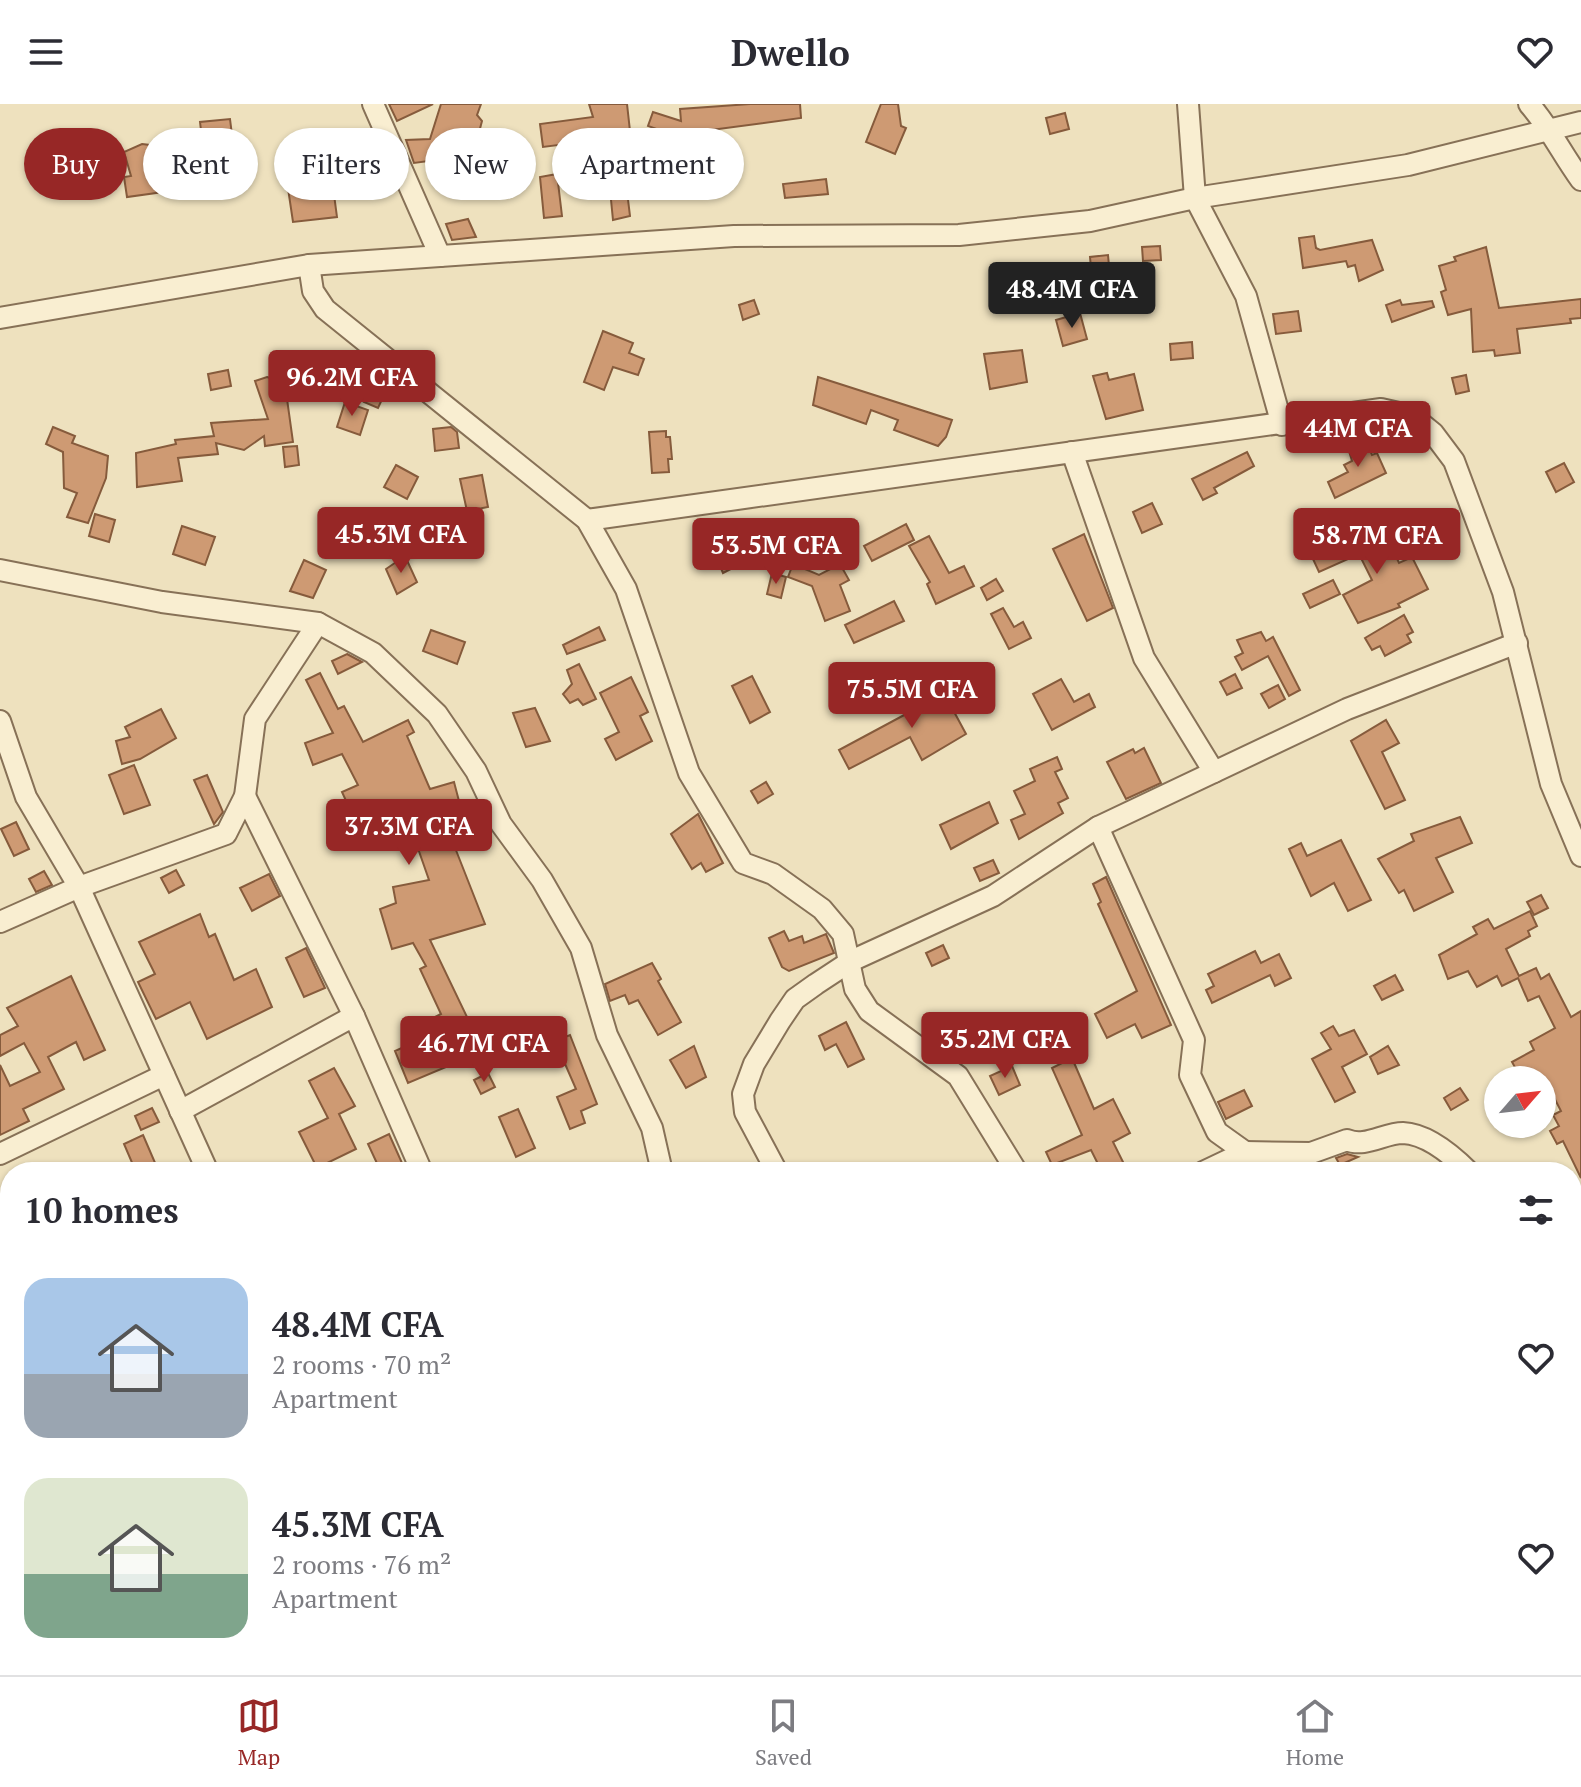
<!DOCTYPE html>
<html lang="en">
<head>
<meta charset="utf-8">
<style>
	body { margin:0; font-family:"PT Serif",serif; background:#f7f7f7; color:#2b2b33; height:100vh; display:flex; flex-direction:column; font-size:30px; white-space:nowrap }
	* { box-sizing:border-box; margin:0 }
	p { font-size:26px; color:#7c7c81 }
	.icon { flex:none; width:44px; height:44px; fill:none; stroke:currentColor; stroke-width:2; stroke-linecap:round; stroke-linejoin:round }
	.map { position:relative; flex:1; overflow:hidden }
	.side { position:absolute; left:0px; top:1058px; width:1582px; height:514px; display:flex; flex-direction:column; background:#fff; border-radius:32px 32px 0 0; box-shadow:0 2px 6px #0004 }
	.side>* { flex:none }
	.banner { position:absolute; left:24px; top:24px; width:800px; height:72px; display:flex; gap:16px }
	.needle { width:52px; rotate:62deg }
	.buttons { position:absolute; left:1484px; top:962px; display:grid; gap:16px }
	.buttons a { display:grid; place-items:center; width:72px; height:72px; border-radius:50%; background:#fff; box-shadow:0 2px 6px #0004; font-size:40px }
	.price { position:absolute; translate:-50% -68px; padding:0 18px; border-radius:8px; background:#972726; color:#fff; font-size:26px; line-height:52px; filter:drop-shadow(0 2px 4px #0008) }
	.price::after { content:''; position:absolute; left:50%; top:48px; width:24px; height:18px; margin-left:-12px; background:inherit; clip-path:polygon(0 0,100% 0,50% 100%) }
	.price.active { background:#222; color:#fff }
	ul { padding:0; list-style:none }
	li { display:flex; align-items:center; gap:24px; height:200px; padding:0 24px }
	li span { display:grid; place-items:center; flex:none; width:224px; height:160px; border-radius:24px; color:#555 }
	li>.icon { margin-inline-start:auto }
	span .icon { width:96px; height:96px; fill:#fffc; stroke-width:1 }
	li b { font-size:34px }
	h2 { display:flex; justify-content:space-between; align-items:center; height:96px; padding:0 24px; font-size:34px }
	.chip { padding:0 28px; border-radius:36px; background:#fff; box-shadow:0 2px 6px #0004; font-size:28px; line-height:72px }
	.chip.active { background:#972726; color:#fff }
	header { display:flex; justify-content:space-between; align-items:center; height:104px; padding:0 24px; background:#fff; font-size:36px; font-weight:600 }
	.dock { display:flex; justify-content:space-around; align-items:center; height:112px; border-top:2px solid #e1e1e2; background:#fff; font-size:22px; color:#7c7c81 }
	.dock a { display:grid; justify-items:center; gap:4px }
	.dock .active { color:#972726 }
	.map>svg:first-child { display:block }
	.building { fill:#ce9a73; stroke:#865b3c; stroke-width:2 }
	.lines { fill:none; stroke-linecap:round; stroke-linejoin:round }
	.street-casing { stroke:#877157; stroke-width:24 }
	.secondary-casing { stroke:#69523a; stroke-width:32 }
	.path { stroke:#877157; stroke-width:3; stroke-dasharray:6 4; stroke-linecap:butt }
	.street { stroke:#f9eed1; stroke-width:20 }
	.secondary { stroke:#f9eed1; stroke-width:28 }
</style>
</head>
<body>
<header><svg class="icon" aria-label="menu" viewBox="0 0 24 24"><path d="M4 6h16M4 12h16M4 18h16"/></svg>Dwello<svg class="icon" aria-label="heart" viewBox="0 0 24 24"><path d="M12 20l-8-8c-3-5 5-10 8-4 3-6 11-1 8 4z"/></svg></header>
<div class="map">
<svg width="1581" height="1571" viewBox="0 0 1581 1571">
	<rect width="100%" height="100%" fill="#eee1be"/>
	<!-- building -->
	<g class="building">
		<polygon points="389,0 433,0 397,17"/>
		<polygon points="441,0 481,0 477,11 482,17 473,51 414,59 406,36 430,35"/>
		<polygon points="589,0 627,0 634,63 637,56 652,54 653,59 683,62 685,79 635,71 636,78 626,79 630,112 613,116 605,35 543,43 540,20 593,13"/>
		<polygon points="750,0 800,0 801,14 673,31 648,22 653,8 681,17 680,5"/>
		<polygon points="881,0 898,0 901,22 906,24 895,50 866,38"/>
		<polygon points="1065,9 1069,25 1050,30 1046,14"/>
		<polygon points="230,15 234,47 204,51 200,18"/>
		<polygon points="371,39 380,63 325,68 322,44"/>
		<polygon points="142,40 150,41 163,68 203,62 207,82 127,93 124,73 131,72 124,48"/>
		<polygon points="485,51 488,76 464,80 462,53"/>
		<polygon points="331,68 337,113 293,118 286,71"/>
		<polygon points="557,70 562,112 544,114 540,73"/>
		<polygon points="826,75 828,90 785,94 783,80"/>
		<polygon points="468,115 476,133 452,136 446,120"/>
		<polygon points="1314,132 1316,144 1320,146 1372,136 1383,166 1359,177 1355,161 1348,163 1346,157 1303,164 1299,134"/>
		<polygon points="1160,142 1161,156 1143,157 1142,143"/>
		<polygon points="1486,143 1499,204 1581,195 1581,214 1570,215 1571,219 1517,225 1520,249 1495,252 1494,246 1473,248 1471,205 1448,211 1441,188 1446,186 1439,162 1456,157 1454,153"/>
		<polygon points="1108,151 1110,173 1092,175 1090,153"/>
		<polygon points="754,196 759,210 743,216 739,201"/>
		<polygon points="1400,196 1402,201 1432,197 1434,203 1392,218 1386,201"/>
		<polygon points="1298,207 1301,227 1276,230 1273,210"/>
		<polygon points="1080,209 1087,235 1063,242 1056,216"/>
		<polygon points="603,227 633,239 629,249 644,255 638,271 613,263 604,286 584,278"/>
		<polygon points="1192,238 1193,254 1171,256 1170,240"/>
		<polygon points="1022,246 1027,278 990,285 984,250"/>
		<polygon points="353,250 355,269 330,271 328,252"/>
		<polygon points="228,266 231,282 211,286 208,270"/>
		<polygon points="1107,269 1109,276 1134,270 1143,306 1106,315 1093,272"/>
		<polygon points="1466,271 1469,287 1456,290 1452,274"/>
		<polygon points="267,273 285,279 290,294 287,295 293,338 265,342 264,332 244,346 216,339 218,350 178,354 182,377 137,383 136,349 176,340 175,336 214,332 211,319 268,315 255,277"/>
		<polygon points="818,273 952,316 946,333 938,342 894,326 898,316 871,306 866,320 813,301"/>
		<polygon points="371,282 385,289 378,304 364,298"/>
		<polygon points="345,298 368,306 360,331 337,323"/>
		<polygon points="53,323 75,332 72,339 108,352 106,374 88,419 67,413 77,389 64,384 63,348 46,340"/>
		<polygon points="451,323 457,328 459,344 435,347 433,325"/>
		<polygon points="666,327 666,333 670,333 672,355 668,355 669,368 652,369 649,328"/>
		<polygon points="1365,333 1372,351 1377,349 1386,369 1335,394 1328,378 1348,368 1344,361 1352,357 1347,340"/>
		<polygon points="297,342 299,361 285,363 283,343"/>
		<polygon points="1247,348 1254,362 1214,384 1217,389 1203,396 1192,375"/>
		<polygon points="1564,359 1574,378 1556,388 1546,368"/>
		<polygon points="396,361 418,373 407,395 384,383"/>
		<polygon points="482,371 488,403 467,407 460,375"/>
		<polygon points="1152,399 1162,420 1142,429 1133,408"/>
		<polygon points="95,410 115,416 109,438 89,432"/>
		<polygon points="906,420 914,436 872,457 864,442"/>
		<polygon points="760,421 771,444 723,469 714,448 749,432 747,427"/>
		<polygon points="182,422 215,433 205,461 173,450"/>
		<polygon points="1383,424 1399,459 1412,453 1428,485 1398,500 1400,503 1358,519 1343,491 1372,476 1359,450 1319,468 1313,455"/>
		<polygon points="1084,430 1113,504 1087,517 1053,445"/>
		<polygon points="929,432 949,469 964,462 974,482 936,500 927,480 930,478 909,442"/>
		<polygon points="405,452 417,478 397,490 386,465"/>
		<polygon points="304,456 326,466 313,494 290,487"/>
		<polygon points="793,460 819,471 840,460 849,476 840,481 850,507 825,517 812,482 788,473"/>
		<polygon points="772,469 786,473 781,494 767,490"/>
		<polygon points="996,475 1003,487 987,496 981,484"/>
		<polygon points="1333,476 1340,490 1310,504 1303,490"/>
		<polygon points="894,497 904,517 854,539 845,521"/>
		<polygon points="1003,504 1014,523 1023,518 1031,534 1009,545 991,510"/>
		<polygon points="1404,511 1413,528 1407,531 1411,538 1385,552 1380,542 1372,546 1365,534"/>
		<polygon points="599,523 605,536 567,550 563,541"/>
		<polygon points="431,526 465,538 457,560 423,547"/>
		<polygon points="1261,528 1266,537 1273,533 1300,586 1289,592 1268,552 1242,566 1235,553 1243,549 1237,536"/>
		<polygon points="347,550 362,558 338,570 332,557"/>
		<polygon points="579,560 596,595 583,601 578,595 570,599 563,590 572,580 567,566"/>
		<polygon points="320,569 338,605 344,602 363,638 408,616 414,628 407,632 430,685 454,678 459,697 439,703 485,820 430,836 479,938 442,955 446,963 408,979 395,947 415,938 409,926 441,910 420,865 426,862 413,839 392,845 380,805 396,799 393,783 429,776 407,713 362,732 342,688 358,681 342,650 313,661 305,639 333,629 306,576"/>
		<polygon points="1235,570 1242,584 1227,591 1220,578"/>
		<polygon points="752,572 770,608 750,619 732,582"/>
		<polygon points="631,573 648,608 640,612 652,637 616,656 605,635 619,628 600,589"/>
		<polygon points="1061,575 1074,598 1089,590 1095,603 1052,626 1033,590"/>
		<polygon points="938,578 966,630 922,656 910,633 849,665 839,646 921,602 915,590"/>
		<polygon points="1278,581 1285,595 1269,604 1261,590"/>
		<polygon points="535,604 550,637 526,643 513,609"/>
		<polygon points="161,605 176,634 140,655 122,660 116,637 130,633 125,623"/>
		<polygon points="1386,616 1399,639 1382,648 1405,696 1385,705 1351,637"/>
		<polygon points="1144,644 1161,679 1126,695 1107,658 1133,645 1135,649"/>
		<polygon points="1057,653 1062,665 1055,668 1068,694 1058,699 1063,709 1019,735 1011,716 1025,710 1014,687 1035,677 1030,665"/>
		<polygon points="134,661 150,701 124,710 109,671"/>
		<polygon points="207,671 223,708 214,720 194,676"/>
		<polygon points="766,678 773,690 758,699 751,687"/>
		<polygon points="989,698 998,719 951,745 940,721"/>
		<polygon points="698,710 723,759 706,768 701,759 692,765 671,730"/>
		<polygon points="1460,713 1472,739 1436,754 1453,788 1414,807 1404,786 1399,789 1378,755 1414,737 1411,730"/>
		<polygon points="16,718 29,745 14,752 1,725"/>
		<polygon points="1341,736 1371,796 1348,807 1334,779 1311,792 1289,745 1301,739 1307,752"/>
		<polygon points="993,756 999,769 980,777 974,764"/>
		<polygon points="176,766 184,781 169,789 161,774"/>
		<polygon points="44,767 52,781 36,788 29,775"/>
		<polygon points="269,770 280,792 252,807 240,784"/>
		<polygon points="1106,773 1171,921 1142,934 1135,920 1107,934 1095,910 1137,887 1098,800 1101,798 1093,780"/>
		<polygon points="1541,791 1548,804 1534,811 1527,798"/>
		<polygon points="1530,807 1537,822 1528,827 1530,832 1506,845 1519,872 1536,864 1541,875 1549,870 1571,913 1581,907 1581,1074 1563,1037 1557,1040 1550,1027 1559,1022 1553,1011 1561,1007 1545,976 1522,976 1512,958 1534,946 1530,938 1555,924 1539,892 1528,897 1518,874 1502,882 1497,872 1477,883 1468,867 1448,875 1439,851 1477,830 1473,823 1488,815 1494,825"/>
		<polygon points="200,810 209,833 215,830 234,876 256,865 272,903 207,935 190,898 156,915 138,878 155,870 139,838"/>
		<polygon points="784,827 789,837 802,832 804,839 826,830 834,849 789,867 782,863 769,834"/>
		<polygon points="943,841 949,854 932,862 926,849"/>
		<polygon points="306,844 325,884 304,893 286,854"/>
		<polygon points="1255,847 1261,859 1279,850 1291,874 1275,882 1270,871 1212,899 1206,886 1214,882 1208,870"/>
		<polygon points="652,859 661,875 658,877 681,918 658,931 638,896 629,900 625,891 610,897 605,880"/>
		<polygon points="1395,871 1403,886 1382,896 1374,882"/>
		<polygon points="71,872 105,946 84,956 76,938 48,953 64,985 23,1005 29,1017 0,1031 0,961 10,982 40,968 24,939 0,952 0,931 18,922 7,904"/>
		<polygon points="846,918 864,955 848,963 836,940 825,946 819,932"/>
		<polygon points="1333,922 1339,932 1354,926 1367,950 1342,963 1355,988 1335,998 1312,955 1331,945 1321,929"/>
		<polygon points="570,931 597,1000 581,1007 585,1019 570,1025 557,993 576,985 555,937"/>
		<polygon points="694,942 706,973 686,984 670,956"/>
		<polygon points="1388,942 1399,961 1378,970 1370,953"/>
		<polygon points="1072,954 1094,1005 1113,995 1130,1029 1113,1038 1128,1068 1102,1068 1091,1046 1052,1061 1046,1048 1082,1031 1052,964"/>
		<polygon points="1012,962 1020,981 999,991 990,972"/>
		<polygon points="334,964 355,1002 339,1010 356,1045 317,1064 299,1028 328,1014 309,977"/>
		<polygon points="488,969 495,983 481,990 474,976"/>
		<polygon points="1460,984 1468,996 1451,1006 1444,994"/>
		<polygon points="1244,986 1252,1002 1226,1015 1218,998"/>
		<polygon points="152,1004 159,1018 141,1026 135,1012"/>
		<polygon points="518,1005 535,1044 516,1053 499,1013"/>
		<polygon points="389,1030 406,1068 381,1068 368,1040"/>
		<polygon points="143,1031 159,1068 136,1068 124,1040"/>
		<polygon points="1347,1050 1358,1053 1340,1061 1336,1054"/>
	</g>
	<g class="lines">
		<defs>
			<g id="street">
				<polyline points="373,0 440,152"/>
				<polyline points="1188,0 1195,94 1246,192 1282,321"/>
				<path d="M1529,0C1550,24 1562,50 1581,76"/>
				<polyline points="309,161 313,187 325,205 587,416 626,485 689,669 743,759 773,770 822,805 843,830 855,885 869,907 958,972 1017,1068"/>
				<polyline points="0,214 309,161 734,132 959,131 1090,117 1195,94 1408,61 1581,18"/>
				<polyline points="1072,348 1144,554 1214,668"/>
				<polyline points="587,416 1381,305 1412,312 1433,329 1454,357 1503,488 1551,680 1581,752"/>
				<polyline points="0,466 162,498 318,519 373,549 437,610 476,667 501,720 542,776 581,844 607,931 652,1024 662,1068"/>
				<polyline points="0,617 26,693 79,783 208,1068"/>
				<polyline points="245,692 354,912 422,1068"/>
				<polyline points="1098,723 1194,936 1190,971 1217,1028 1245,1048 1255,1068"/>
				<polyline points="0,818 79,783 226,730 245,692 255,615 318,519"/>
				<polyline points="180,1007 354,912"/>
				<polyline points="0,1050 164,971"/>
				<polyline points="777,1068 745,1008 743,990 754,960 780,917 795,895 816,880 851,857 993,792 1098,723 1347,605 1517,539"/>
				<path d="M1203,1068L1245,1048L1311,1049L1347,1036C1365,1044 1384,1029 1403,1029C1427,1030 1453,1052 1469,1068"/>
				<polyline points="1572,1171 1581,1170"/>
				<polyline points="0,1272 10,1267"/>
				<polyline points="434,1562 438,1571"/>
				<polyline points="1514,1562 1518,1571"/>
				<polyline points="242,1571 262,1562"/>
				<polyline points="591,1571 609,1562"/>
			</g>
			<g id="secondary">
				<polyline points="1572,1389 1581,1385"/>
				<polyline points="1149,1571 1171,1562"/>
			</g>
		</defs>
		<!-- street casing -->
		<use href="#street" class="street-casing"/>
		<!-- secondary casing -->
		<use href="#secondary" class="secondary-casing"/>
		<!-- path -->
		<polyline class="path" points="0,1111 10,1118"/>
		<!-- street -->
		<use href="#street" class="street"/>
		<!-- secondary -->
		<use href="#secondary" class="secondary"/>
	</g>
</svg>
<div class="buttons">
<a><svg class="needle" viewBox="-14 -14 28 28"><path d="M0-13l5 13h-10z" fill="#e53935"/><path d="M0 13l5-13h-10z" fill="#7c7c81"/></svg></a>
</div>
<b class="price active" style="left:1072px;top:226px">48.4M CFA</b>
<b class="price" style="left:352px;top:314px">96.2M CFA</b>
<b class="price" style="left:1358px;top:365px">44M CFA</b>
<b class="price" style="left:401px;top:471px">45.3M CFA</b>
<b class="price" style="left:1377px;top:472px">58.7M CFA</b>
<b class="price" style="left:776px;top:482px">53.5M CFA</b>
<b class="price" style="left:912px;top:626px">75.5M CFA</b>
<b class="price" style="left:409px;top:763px">37.3M CFA</b>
<b class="price" style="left:1005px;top:976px">35.2M CFA</b>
<b class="price" style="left:484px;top:980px">46.7M CFA</b>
<div class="banner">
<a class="chip active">Buy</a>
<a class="chip">Rent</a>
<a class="chip">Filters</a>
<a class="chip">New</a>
<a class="chip">Apartment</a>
</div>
<section class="side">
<h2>10 homes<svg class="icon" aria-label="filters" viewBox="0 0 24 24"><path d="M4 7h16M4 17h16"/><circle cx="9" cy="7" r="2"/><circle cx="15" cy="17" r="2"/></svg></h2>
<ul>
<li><span style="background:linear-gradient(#a9c7e8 60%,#9aa5b1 0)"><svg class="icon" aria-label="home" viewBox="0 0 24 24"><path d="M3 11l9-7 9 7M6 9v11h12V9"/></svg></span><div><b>48.4M CFA</b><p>2 rooms · 70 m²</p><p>Apartment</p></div><svg class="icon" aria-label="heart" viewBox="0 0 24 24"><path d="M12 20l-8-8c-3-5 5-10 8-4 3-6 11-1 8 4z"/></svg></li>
<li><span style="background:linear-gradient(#dfe7d0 60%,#7fa58c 0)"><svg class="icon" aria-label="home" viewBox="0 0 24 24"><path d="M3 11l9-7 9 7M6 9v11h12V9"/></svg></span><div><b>45.3M CFA</b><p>2 rooms · 76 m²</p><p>Apartment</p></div><svg class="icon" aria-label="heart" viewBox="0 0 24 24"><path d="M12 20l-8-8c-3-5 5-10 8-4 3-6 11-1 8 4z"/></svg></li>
</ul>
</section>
</div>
<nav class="dock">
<a class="active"><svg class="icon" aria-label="map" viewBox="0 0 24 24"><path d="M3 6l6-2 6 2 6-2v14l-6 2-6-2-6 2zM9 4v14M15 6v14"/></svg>Map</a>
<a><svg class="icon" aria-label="saved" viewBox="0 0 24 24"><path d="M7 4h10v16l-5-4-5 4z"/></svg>Saved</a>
<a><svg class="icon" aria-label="home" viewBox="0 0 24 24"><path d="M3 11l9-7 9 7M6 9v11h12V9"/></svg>Home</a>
</nav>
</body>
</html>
